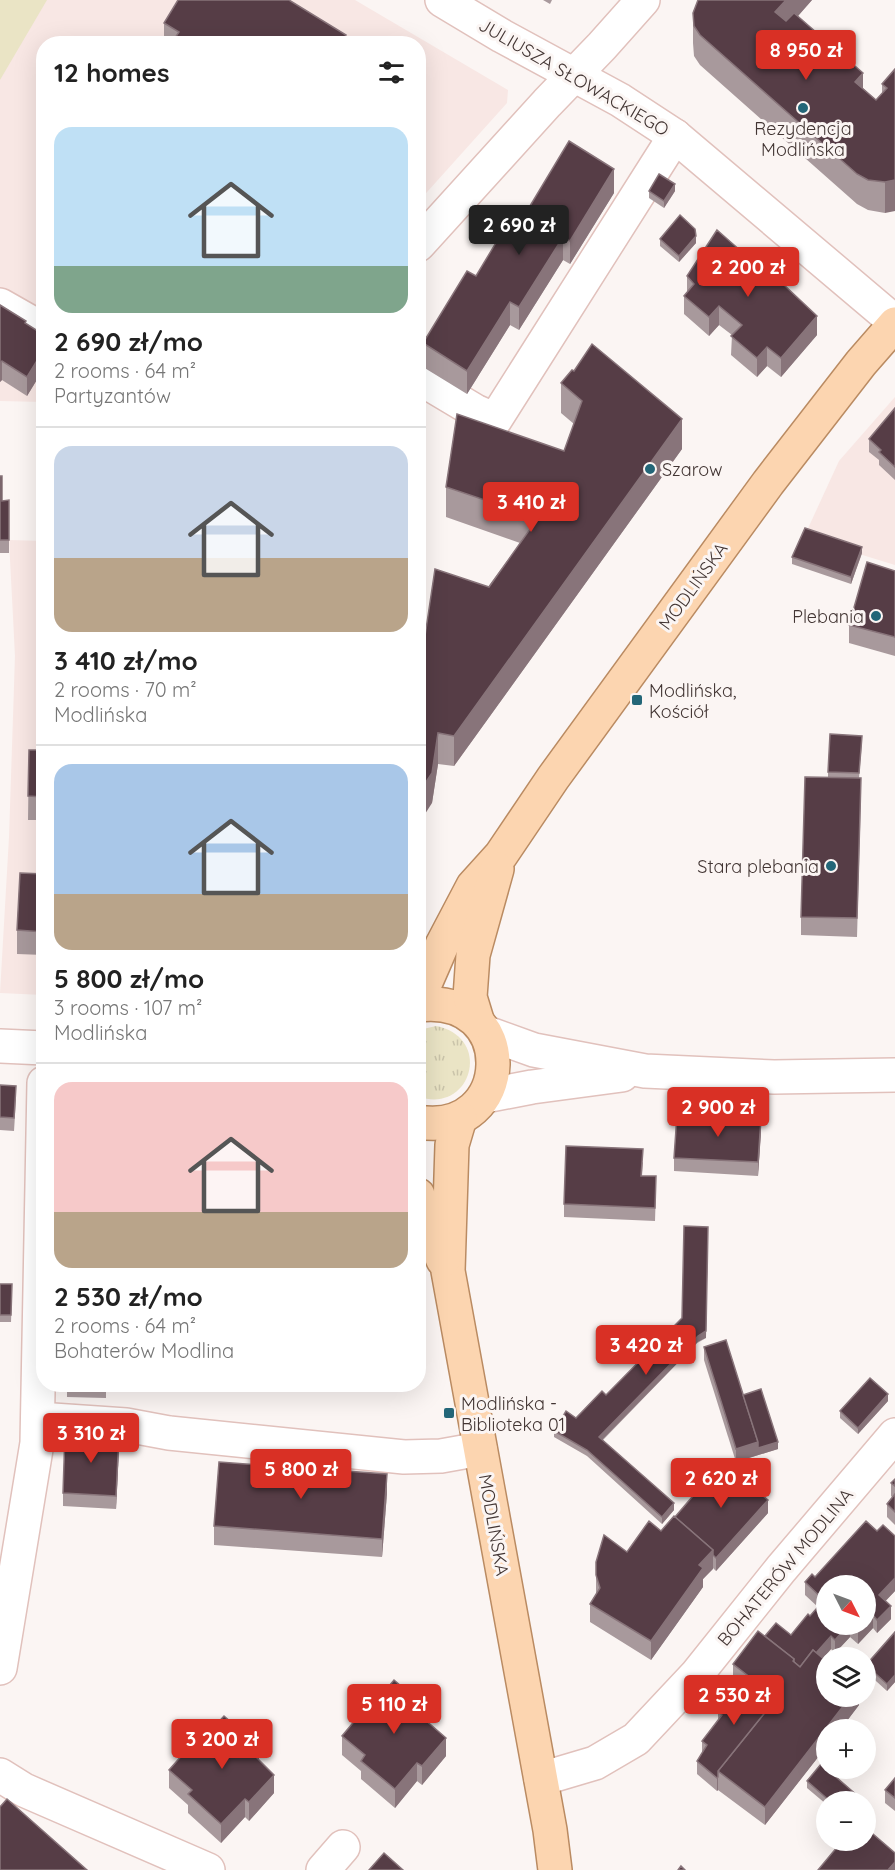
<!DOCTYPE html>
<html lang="en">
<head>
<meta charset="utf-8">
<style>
	body { margin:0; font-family:Quicksand,sans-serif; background:#f2f2f2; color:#222; height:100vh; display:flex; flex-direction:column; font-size:22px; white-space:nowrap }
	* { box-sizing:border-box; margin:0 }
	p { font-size:20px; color:#767676 }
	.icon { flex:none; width:33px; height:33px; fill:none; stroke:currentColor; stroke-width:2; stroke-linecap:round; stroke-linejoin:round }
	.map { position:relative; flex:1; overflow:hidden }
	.sheet { position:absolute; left:36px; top:36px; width:390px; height:1356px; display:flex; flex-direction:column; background:#fff; border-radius:24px; box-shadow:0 6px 24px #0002 }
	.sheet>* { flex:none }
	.needle { width:39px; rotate:132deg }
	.controls { position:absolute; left:816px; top:1575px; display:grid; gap:12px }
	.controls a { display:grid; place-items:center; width:60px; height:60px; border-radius:50%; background:#fff; box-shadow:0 6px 24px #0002; font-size:30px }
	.price { position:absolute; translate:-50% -51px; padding:0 14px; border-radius:6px; background:#d93025; color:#fff; font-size:20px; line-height:39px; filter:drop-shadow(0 2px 3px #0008) }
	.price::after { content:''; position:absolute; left:50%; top:36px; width:18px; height:14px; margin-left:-9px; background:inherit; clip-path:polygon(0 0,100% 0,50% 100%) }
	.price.active { background:#222; color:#fff }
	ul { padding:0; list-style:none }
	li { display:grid; align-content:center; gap:12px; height:318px; padding:0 18px }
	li+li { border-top:2px solid #e0e0e0 }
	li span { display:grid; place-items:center; height:186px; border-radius:18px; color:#555 }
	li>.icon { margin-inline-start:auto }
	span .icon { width:108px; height:108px; fill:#fffc; stroke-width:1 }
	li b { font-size:26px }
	h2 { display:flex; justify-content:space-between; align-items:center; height:72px; padding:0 18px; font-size:26px }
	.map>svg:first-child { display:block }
	.built { fill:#f8e7e4 }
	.grass { fill:url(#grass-tufts) }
	.pitch { fill:#eae4c5 }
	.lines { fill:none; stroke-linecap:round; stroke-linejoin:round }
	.minor-casing { stroke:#e1c1bc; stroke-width:36 }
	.major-casing { stroke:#ba8b62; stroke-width:36 }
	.minor { stroke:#fff; stroke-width:33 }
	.major { stroke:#fcd5b0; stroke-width:33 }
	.wall { fill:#a8999c; fill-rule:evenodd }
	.shaded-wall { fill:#88747a }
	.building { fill:#563d46; stroke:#88747a; stroke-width:1.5 }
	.poi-dot { fill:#236678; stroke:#fbf5f3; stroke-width:2 }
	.labels { text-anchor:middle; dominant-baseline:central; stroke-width:6; stroke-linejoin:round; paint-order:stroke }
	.street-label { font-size:18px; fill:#423533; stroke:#fbf5f3 }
	.poi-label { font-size:18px; fill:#423533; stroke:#fbf5f3; text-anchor:start }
</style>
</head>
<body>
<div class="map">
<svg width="895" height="1870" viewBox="0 0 895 1870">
	<defs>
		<pattern id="grass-tufts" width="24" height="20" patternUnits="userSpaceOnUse" patternTransform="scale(1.5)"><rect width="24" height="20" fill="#eae4c5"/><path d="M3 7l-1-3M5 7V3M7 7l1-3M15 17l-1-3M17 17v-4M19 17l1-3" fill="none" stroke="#cac4aa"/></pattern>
	</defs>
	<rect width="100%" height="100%" fill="#fbf5f3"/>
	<!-- built -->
	<g class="built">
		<polygon points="0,0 355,0 508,90 507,103 419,201 418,44 44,44 43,402 0,401"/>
		<polygon points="895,397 895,565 804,537 839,461"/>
		<polygon points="9,540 43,541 43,995 0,993 9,837 15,656"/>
	</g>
	<!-- grass -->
	<path class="grass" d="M436,1026C493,1037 472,1114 419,1097V1030Z"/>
	<!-- pitch -->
	<polygon class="pitch" points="0,0 47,0 0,80"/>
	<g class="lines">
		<defs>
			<g id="minor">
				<polyline points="442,0 502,36 620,100 675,136 895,322"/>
				<polyline points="418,245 547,103 602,46 643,0"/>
				<polyline points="0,305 44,330"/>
				<polyline points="418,377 475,411 495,420 675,136"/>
				<polyline points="487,1033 534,1050 645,1071 774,1077 895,1075"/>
				<polyline points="0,1046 44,1048"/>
				<polyline points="485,1096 532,1087 622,1075"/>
				<polyline points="38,1419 126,1425 169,1433 404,1457 441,1456 480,1449"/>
				<polyline points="0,1668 37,1443 44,1083"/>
				<polyline points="0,1775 24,1790 208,1870"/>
				<polyline points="541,1779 595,1763 636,1739 697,1674 781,1569 895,1435"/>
				<polyline points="323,1870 343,1847"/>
			</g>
			<g id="major">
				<polyline points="418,1000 442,945 473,886 501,855 553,778 768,483 861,363 895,324"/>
				<path d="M418,1005C521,992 515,1138 418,1122"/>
				<polyline points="477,1020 470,997 473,955 497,869"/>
				<polyline points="460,1118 452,1145 448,1271 550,1830 555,1870"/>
				<polyline points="418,1195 420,1206 443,1260"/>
			</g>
		</defs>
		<!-- minor casing -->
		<use href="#minor" class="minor-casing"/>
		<!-- major casing -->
		<use href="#major" class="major-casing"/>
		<!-- minor -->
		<use href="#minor" class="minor"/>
		<!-- major -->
		<use href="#major" class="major"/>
	</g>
	<!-- wall -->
	<g class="wall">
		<polygon points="543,0 552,0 550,4"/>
		<polygon points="698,0 812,0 798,16 863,88 876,100 882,94 882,84 895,69 885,213 868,210 857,204 700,65 694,56 693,43 693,13"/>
		<polygon points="164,23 346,39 353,44 167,44 164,42"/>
		<polygon points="649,191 675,191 664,208 649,198"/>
		<polygon points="614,193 570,264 563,260 519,330 510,325 467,394 423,367 423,343 527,211"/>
		<polygon points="660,239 696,243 679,262 660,246"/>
		<polygon points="687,276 817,335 781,377 767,366 757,377 731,355 732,335 719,325 709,336 684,314 684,296 687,292"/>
		<polygon points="0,305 26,324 44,335 44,381 38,378 27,396 2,380 0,382"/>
		<polygon points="561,383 682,449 454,766 438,764 432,803 418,683 520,543 446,517 446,487 564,451 574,424 561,413"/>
		<polygon points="895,408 895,480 879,465 879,460 869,452 869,439"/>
		<polygon points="0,476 2,501 9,500 9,553 0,553"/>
		<polygon points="862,553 851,584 792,564 792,557"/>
		<polygon points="895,571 895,656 849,643 849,625"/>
		<polygon points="44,708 44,820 28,820 29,750 37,750"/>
		<polygon points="862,743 859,778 861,797 857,937 801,935 801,917 828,777 828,772"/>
		<polygon points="44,874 44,955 17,954 17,930"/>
		<polygon points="0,1085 16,1099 14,1131 0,1130"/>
		<polygon points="761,1132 758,1176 674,1171 674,1158"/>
		<polygon points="643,1162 642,1176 656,1189 655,1221 564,1217 564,1204"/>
		<polygon points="0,1284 12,1291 11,1322 0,1322"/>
		<polygon points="706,1338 698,1342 603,1440 674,1510 662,1524 587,1456 554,1437 554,1431 576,1418 606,1395"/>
		<polygon points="704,1347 743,1395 778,1449 736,1462 704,1360"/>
		<polygon points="67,1384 106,1384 106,1398 67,1397"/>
		<polygon points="888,1401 858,1434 840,1418 840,1411"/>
		<polygon points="119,1448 116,1509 63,1506 63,1493"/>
		<polygon points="895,1479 895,1525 887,1517 887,1504 892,1497 891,1496 891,1483"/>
		<polygon points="387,1493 382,1557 214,1545 214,1526"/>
		<polygon points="768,1513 716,1571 713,1568 703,1579 703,1587 651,1660 590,1622 590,1604 596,1594 596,1562 627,1552 661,1531 675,1517"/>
		<path d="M866,1521L877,1531L883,1525L895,1536V1591L885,1601L891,1606V1619L877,1633L873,1628L858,1644L850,1637L835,1653L831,1649L823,1658L826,1661V1696H859V1705L840,1730H826V1747L765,1825L718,1790L717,1791L697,1774V1761L702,1753V1741L718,1721V1711L735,1688L741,1692L742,1690L733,1683V1664L758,1631L765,1636L776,1623L791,1635L808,1614L810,1616L818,1607L805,1595V1582L812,1574L815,1577ZM826,1586H866V1624H826Z"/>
		<polygon points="895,1632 895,1682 887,1691 866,1672 866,1665"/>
		<polygon points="375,1703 430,1724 446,1756 422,1785 417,1781 395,1808 361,1779 361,1771 342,1755 342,1736"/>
		<polygon points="204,1738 259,1760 274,1793 249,1821 245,1817 221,1843 188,1813 188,1805 169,1788 169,1770"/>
		<polygon points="895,1778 895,1811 885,1803 885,1790"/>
		<polygon points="807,1781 859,1802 826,1802 826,1804 807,1788"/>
	</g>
	<!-- shaded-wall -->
	<g class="shaded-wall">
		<polygon points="786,0 812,0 775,42 775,12"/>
		<polygon points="863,73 863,104 855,82"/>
		<polygon points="614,169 614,193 570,264 570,241"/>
		<polygon points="895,180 895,211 885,213 885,182"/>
		<polygon points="675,184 675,191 664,208 664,201"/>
		<polygon points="696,236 696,243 679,262 679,256"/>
		<polygon points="563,237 563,260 519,330 519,307"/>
		<polygon points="510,302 510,325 467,394 467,371"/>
		<polygon points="719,306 719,325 709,336 709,317"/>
		<polygon points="817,316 817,335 781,377 781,358"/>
		<polygon points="767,347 767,366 757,377 757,358"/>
		<polygon points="38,359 38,378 27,396 27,377"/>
		<polygon points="2,361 2,380 0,382 0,364"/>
		<polygon points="682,419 682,449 454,766 454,736"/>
		<polygon points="862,547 862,553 851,584 851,577"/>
		<polygon points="438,733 438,764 432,803 418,825 418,794"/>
		<polygon points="761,1119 761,1132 758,1176 758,1162"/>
		<polygon points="708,1227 706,1338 698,1342 599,1443 599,1437 698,1336"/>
		<polygon points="888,1394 888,1401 858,1434 858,1428"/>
		<polygon points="119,1435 119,1448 116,1509 116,1496"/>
		<polygon points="758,1442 778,1442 778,1449 736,1462 736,1449"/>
		<polygon points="387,1474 387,1493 382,1557 382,1539"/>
		<polygon points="768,1500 768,1513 716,1571 716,1558"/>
		<polygon points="674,1503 674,1510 662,1524 662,1517"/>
		<polygon points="713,1550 713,1569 703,1579 703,1587 651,1660 651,1641 699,1565"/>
		<polygon points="895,1578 895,1591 879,1608 879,1595"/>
		<polygon points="891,1606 891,1619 877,1633 877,1620"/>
		<polygon points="873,1615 873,1628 858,1644 858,1631 864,1624 866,1624 866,1623"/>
		<polygon points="849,1624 850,1624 850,1637 835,1653 835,1640"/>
		<polygon points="831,1636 831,1649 800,1685 800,1672"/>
		<polygon points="895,1675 895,1682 887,1691 887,1684"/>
		<polygon points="851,1696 859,1696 859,1705 840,1730 826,1730 826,1747 765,1825 765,1807"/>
		<polygon points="430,1711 430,1729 423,1718"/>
		<polygon points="446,1738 446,1756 422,1785 422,1766"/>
		<polygon points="259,1747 259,1765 253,1754"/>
		<polygon points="417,1763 417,1781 395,1808 395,1789"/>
		<polygon points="274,1775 274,1793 249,1821 249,1802"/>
		<polygon points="718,1777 718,1790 717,1791 717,1778"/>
		<polygon points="245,1799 245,1817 221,1843 221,1824"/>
		<polygon points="895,1862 895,1870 888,1870"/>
	</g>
	<!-- building -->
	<g class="building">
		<polygon points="178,0 289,0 346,35 344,38 353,44 171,44 179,32 164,23"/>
		<polygon points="698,0 786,0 775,12 786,21 794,13 863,73 855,82 876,100 887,88 882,84 895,69 895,180 885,182 868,180 857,174 700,35 694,26 693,13"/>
		<polygon points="569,141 614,169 570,241 563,237 519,307 510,302 467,371 423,343 467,271 476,276 518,206 527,211"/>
		<polygon points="659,174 675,184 664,201 649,191"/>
		<polygon points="680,215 695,229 696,236 679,256 660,239"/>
		<polygon points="717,230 742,252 748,251 817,316 781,358 767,347 757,358 731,336 742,325 719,306 709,317 684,296 694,284 687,276"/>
		<polygon points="0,305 26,321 25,323 44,335 44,362 38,359 27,377 2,361 0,364"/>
		<polygon points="592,344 682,419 454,736 438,733 432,773 418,794 418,683 435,569 489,587 538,518 446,487 457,414 564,451 582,401 561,383 572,370 574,371"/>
		<polygon points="895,408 895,467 879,452 881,450 869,439"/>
		<polygon points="0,476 2,476 2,501 9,500 9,540 0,540"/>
		<polygon points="805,528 862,547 851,577 792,557"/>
		<polygon points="867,562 895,571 895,637 849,625"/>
		<polygon points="38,707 44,708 44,797 28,796 29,750 37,750"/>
		<polygon points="830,734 862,736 859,773 828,772"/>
		<polygon points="805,777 861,778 857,918 801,917"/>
		<polygon points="20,873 44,874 44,932 17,930"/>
		<polygon points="0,1085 16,1086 14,1118 0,1117"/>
		<polygon points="677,1115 761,1119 758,1162 674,1158"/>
		<polygon points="566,1146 643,1149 641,1176 656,1176 655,1208 564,1204"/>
		<polygon points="684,1226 708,1227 706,1331 698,1336 599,1437 674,1503 662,1517 587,1450 554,1431 566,1411 576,1418 602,1391 606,1395 682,1318"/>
		<polygon points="0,1284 12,1284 11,1315 0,1315"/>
		<polygon points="726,1340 758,1442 736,1449 704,1347"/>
		<polygon points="870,1378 888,1394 858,1428 840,1411"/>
		<polygon points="761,1389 778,1442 758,1448 758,1442 743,1395"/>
		<polygon points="65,1433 119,1435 116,1496 63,1493"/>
		<polygon points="219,1462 387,1474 382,1539 214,1526"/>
		<polygon points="722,1462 768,1500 716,1558 713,1555 713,1550 675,1517"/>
		<polygon points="895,1479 895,1486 891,1483"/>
		<polygon points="895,1494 895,1512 887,1504"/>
		<polygon points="674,1516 713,1550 699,1565 703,1568 651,1641 590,1604 600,1588 596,1575 596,1562 604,1535 627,1552 649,1521 661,1531"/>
		<polygon points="866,1521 877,1531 883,1525 895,1536 895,1578 879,1595 891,1606 877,1620 873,1615 866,1623 866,1586 826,1586 826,1624 849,1624 835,1640 831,1636 816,1653 813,1650 800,1667 794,1662 794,1659 765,1636 776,1623 791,1635 808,1614 810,1616 824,1600 805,1582 812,1574 815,1577"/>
		<polygon points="851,1624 864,1624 858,1631"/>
		<polygon points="758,1631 794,1659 793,1661 800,1667 813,1650 826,1661 826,1696 851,1696 765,1807 718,1771 778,1696 770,1690 769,1692 733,1664"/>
		<polygon points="895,1632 895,1675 887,1684 866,1665"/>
		<polygon points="394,1680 430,1711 423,1718 446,1738 422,1766 417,1763 395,1789 361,1761 365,1755 342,1736 372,1700 375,1703"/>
		<polygon points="749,1682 775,1700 718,1771 718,1777 717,1778 697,1761 707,1745 702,1741 722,1715 718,1711 735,1688 741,1692"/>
		<polygon points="224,1716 259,1747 253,1754 274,1775 249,1802 245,1799 221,1824 188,1794 192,1790 169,1770 200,1735 204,1738"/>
		<polygon points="821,1764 859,1797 855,1802 831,1802 807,1781"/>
		<polygon points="895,1778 895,1798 885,1790"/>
		<polygon points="7,1799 87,1870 0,1870 0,1807"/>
		<polygon points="866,1828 895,1853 895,1862 888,1870 818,1870 843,1840 866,1840"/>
		<polygon points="384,1853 403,1870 369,1870"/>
		<polygon points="681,1866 685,1870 678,1870"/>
	</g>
	<!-- markers -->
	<g class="poi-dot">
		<circle cx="803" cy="108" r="6"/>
		<circle cx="650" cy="469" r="6"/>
		<circle cx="876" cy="616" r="6"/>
		<rect x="631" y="694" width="12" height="12" rx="3"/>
		<circle cx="831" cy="866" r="6"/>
		<rect x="443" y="1407" width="12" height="12" rx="3"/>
	</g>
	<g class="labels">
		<!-- street labels -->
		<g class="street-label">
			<text transform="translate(574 77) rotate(30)">JULIUSZA SŁOWACKIEGO</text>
			<text transform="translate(693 586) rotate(-54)">MODLIŃSKA</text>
			<text transform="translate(494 1525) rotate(80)">MODLIŃSKA</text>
			<text transform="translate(785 1567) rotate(-50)">BOHATERÓW MODLINA</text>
		</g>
		<!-- poi labels -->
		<g class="poi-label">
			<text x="803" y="128" text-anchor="middle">Rezydencja<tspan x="803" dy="21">Modlińska</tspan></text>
			<text x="662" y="469">Szarow</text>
			<text x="864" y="616" text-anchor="end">Plebania</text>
			<text x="649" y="690">Modlińska,<tspan x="649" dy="21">Kościół</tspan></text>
			<text x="819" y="866" text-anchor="end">Stara plebania</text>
			<text x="461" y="1403">Modlińska -<tspan x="461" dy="21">Biblioteka 01</tspan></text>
		</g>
	</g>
</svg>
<div class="controls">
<a><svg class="needle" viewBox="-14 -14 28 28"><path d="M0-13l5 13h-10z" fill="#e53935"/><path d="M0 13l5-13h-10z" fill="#767676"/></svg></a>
<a><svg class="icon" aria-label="layers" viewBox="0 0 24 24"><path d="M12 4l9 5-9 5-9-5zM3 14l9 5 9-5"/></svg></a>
<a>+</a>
<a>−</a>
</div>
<b class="price" style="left:806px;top:81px">8 950 zł</b>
<b class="price active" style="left:519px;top:256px">2 690 zł</b>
<b class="price" style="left:748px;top:298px">2 200 zł</b>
<b class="price" style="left:531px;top:533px">3 410 zł</b>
<b class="price" style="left:718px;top:1138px">2 900 zł</b>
<b class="price" style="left:646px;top:1376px">3 420 zł</b>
<b class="price" style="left:91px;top:1464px">3 310 zł</b>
<b class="price" style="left:301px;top:1500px">5 800 zł</b>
<b class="price" style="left:721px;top:1509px">2 620 zł</b>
<b class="price" style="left:734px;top:1726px">2 530 zł</b>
<b class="price" style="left:394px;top:1735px">5 110 zł</b>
<b class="price" style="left:222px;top:1770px">3 200 zł</b>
<section class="sheet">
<h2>12 homes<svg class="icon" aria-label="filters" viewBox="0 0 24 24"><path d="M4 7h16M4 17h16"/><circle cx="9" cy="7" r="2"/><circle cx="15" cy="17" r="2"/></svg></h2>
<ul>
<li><span style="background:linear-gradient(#bfe0f5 75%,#7fa58c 0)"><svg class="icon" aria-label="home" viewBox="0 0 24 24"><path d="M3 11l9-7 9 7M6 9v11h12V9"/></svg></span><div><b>2 690 zł/mo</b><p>2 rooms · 64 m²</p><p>Partyzantów</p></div></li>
<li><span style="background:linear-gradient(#c9d6e8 60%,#b9a48a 0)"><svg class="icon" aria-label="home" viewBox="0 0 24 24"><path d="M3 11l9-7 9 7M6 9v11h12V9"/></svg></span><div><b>3 410 zł/mo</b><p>2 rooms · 70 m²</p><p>Modlińska</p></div></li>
<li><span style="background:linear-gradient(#a9c7e8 70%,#b9a48a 0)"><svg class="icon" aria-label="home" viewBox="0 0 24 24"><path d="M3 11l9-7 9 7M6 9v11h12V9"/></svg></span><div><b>5 800 zł/mo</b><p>3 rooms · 107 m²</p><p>Modlińska</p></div></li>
<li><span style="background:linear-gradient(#f6c9c9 70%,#b9a48a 0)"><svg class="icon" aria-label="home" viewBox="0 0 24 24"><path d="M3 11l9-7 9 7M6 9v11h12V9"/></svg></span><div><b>2 530 zł/mo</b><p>2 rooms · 64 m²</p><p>Bohaterów Modlina</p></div></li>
</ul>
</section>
</div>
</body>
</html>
